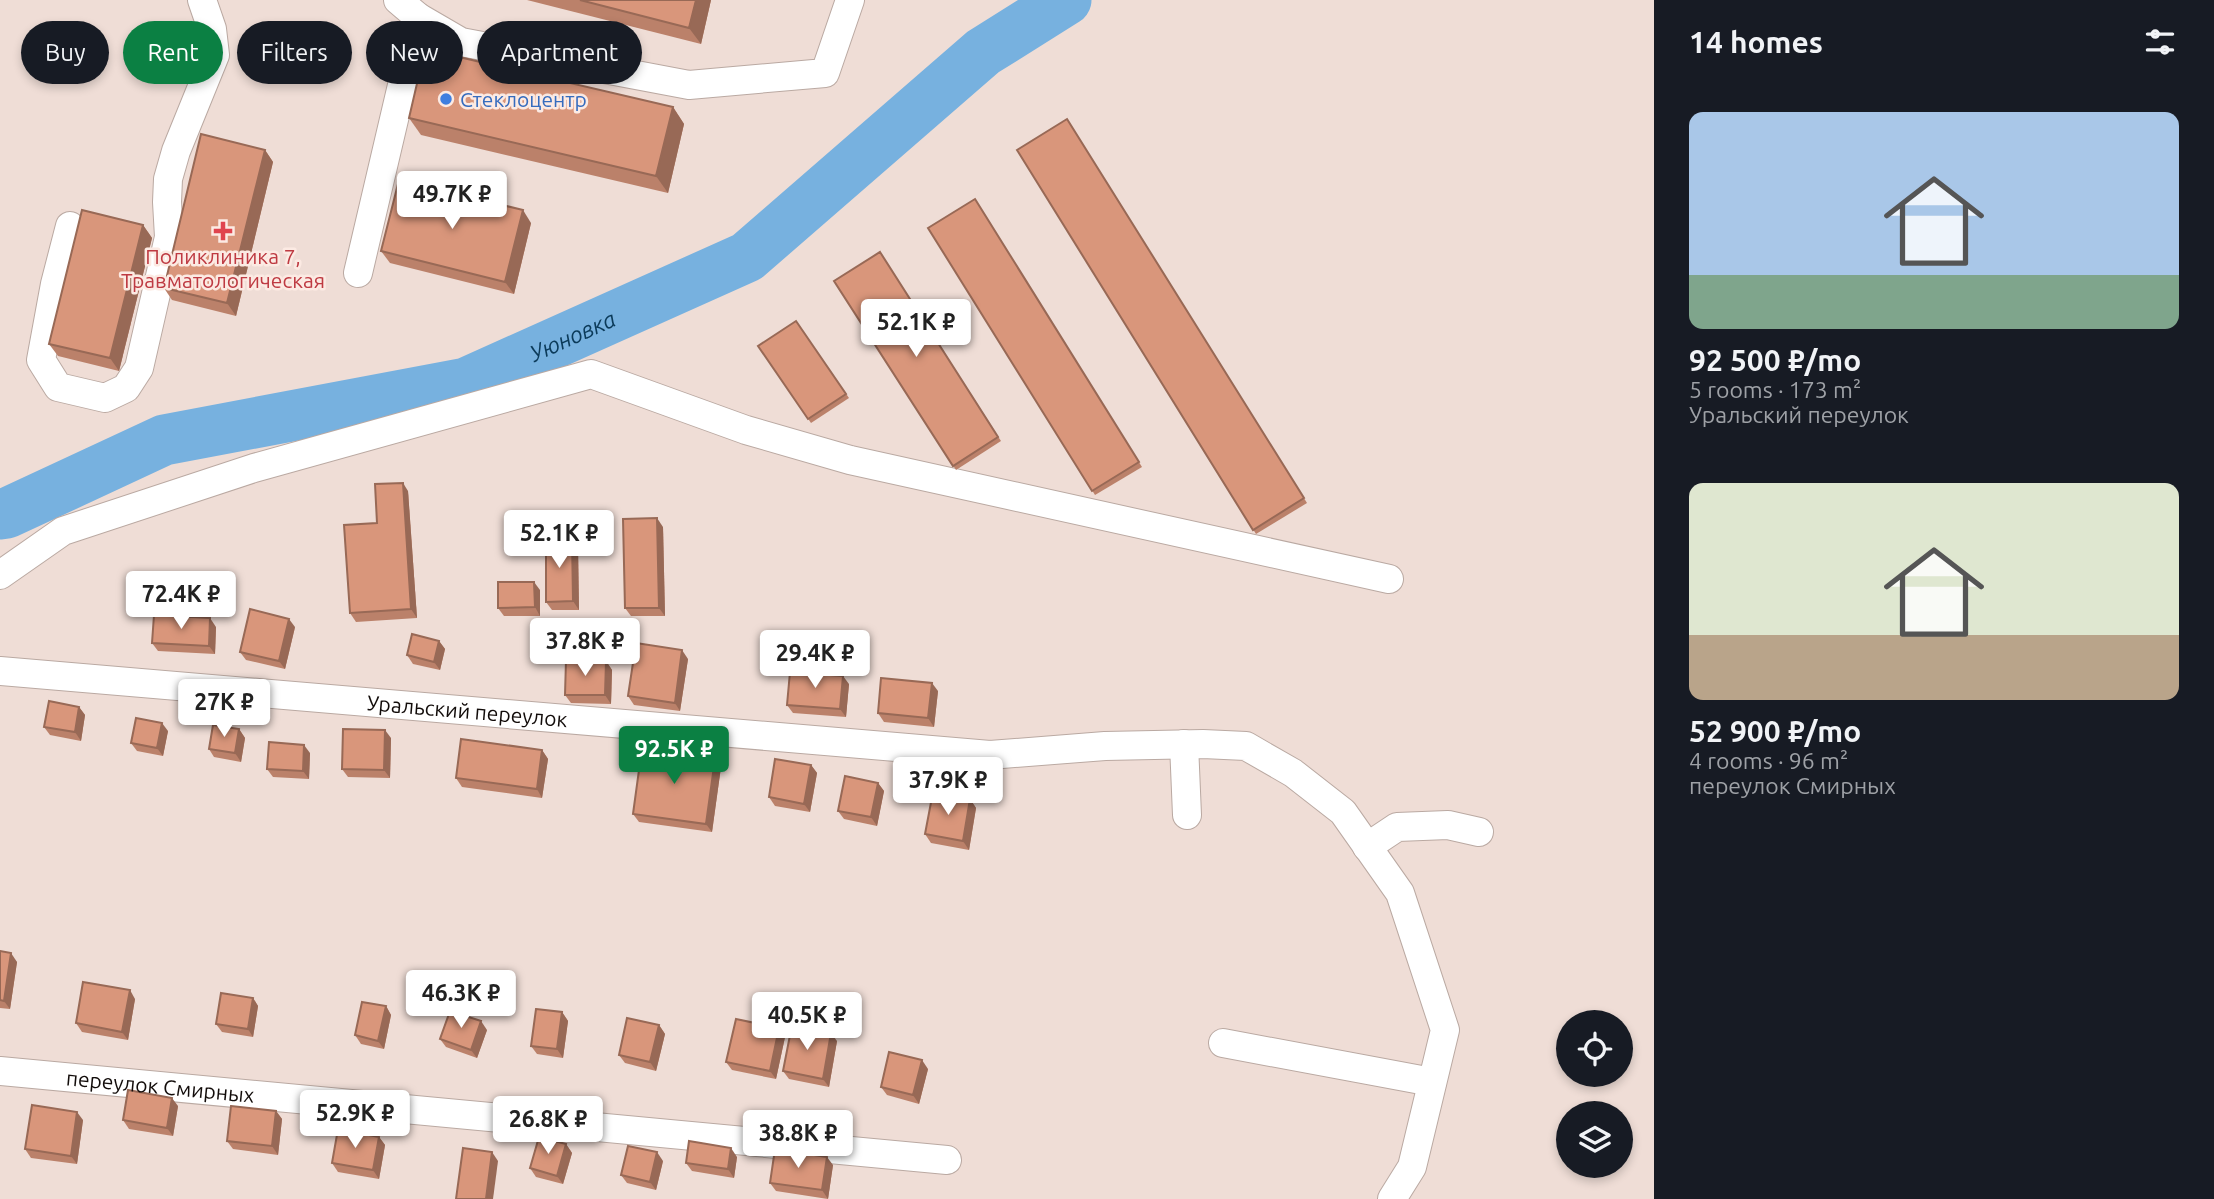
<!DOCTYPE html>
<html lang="en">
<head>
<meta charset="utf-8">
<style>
	body { margin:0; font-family:Ubuntu,sans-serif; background:#242831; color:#f1f3f6; height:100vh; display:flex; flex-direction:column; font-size:26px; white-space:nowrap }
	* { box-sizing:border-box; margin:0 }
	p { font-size:23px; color:#9ea1a6 }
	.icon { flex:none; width:38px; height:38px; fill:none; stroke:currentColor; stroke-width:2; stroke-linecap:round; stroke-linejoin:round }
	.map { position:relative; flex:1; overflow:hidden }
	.side { display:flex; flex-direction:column; background:#171b24; width:560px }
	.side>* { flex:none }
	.hud { position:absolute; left:21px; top:21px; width:665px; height:63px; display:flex; gap:14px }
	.tools { position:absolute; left:1556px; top:1010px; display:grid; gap:14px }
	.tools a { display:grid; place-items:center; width:77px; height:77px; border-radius:50%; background:#171b24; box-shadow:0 4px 10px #0003; font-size:35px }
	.price { position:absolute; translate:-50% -60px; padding:0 16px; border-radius:7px; background:#fff; color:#222; font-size:23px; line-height:46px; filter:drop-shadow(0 2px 4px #0008) }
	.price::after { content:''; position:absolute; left:50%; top:42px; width:21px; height:16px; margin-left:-10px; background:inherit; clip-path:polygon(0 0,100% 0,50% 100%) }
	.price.on { background:#0b8043; color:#fff }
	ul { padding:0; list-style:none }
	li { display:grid; align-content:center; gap:14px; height:371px; padding:0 35px }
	li span { display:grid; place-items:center; height:217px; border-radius:14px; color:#555 }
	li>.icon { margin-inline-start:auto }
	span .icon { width:126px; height:126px; fill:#fffc; stroke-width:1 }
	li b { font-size:30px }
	h2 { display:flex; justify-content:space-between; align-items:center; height:84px; padding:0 35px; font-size:30px }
	.tag { padding:0 24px; border-radius:32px; background:#171b24; box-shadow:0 4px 10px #0003; font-size:24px; line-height:63px }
	.tag.on { background:#0b8043; color:#fff }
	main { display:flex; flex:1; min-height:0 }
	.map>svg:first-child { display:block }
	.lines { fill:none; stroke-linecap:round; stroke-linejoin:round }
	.river { stroke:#77b1df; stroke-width:51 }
	.minor-casing { stroke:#baa9a2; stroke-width:30 }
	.minor { stroke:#fff; stroke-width:28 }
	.wall { fill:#bb816a }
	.shaded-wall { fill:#986956 }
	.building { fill:#d9967b; stroke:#986956; stroke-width:2 }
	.shop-dot { fill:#3f7fe0; stroke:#fceae3; stroke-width:2.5 }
	.health-dot { fill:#e0444e; stroke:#fceae3; stroke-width:2.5 }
	.labels { text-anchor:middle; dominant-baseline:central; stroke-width:5; stroke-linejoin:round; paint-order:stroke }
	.shop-label { font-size:21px; fill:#366cbe; stroke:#fceae3; text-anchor:start }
	.health-label { font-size:21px; fill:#be3a42; stroke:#fceae3 }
	.street-label { font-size:21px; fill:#120c0a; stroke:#fceae3 }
	.water-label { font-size:23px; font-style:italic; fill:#0b3a59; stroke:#fceae3 }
</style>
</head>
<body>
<main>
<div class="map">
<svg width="1654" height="1199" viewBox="0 0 1654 1199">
	<rect width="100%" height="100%" fill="#efddd6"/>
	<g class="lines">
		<!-- river -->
		<path class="river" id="s1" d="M0,514L7,513L164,440L466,383L747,257L983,52L1066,0"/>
		<defs>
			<g id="minor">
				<polyline points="418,17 461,42 689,85 825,73 850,0"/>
				<polyline points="70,226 55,284 41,360 58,387 105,398 126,388 139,368 169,237 167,202 168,179 176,151 215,55 212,29 202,0"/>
				<polyline points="358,273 418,17 398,0"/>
				<polyline points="0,575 63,531 254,468 591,374 746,430 850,460 1389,579"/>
				<path id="s2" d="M0,671L990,755L1105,746L1203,744L1246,746L1293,773L1343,812L1400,893L1445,1030L1412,1167L1392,1199"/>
				<polyline points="1184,744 1187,815"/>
				<polyline points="1367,847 1397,827 1448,825 1479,832"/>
				<polyline points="1223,1043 1432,1082"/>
				<path id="s3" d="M0,1071L947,1160"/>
			</g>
		</defs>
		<!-- minor casing -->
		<use href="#minor" class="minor-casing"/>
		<!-- minor -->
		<use href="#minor" class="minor"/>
	</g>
	<!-- wall -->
	<g class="wall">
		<polygon points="527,0 711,0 701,44"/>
		<polygon points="673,107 684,124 668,193 421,135 409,118"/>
		<polygon points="1067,119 1307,503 1256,534 1017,150"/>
		<polygon points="265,150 273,162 236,316 172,300 164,288"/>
		<polygon points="975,199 1142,467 1095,495 928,228"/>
		<polygon points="531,223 514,294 390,263 381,251"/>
		<polygon points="143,225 152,238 119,371 58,356 49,344"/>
		<polygon points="880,252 1001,441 956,470 834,281"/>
		<polygon points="796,321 849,398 811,423 758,346"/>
		<polygon points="408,491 417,618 356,622 350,613 377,523"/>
		<polygon points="663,527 665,616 631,616 625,608"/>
		<polygon points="578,547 579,610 552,610 546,602"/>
		<polygon points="540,590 540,616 504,616 498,608"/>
		<polygon points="216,627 215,654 158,651 152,643"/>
		<polygon points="295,627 285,669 246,660 240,652"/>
		<polygon points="439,641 445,649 440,670 413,664 407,655"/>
		<polygon points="688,659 680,711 634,705 628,696"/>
		<polygon points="606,661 612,670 611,704 571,703 565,695"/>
		<polygon points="849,684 846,717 793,713 787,705"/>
		<polygon points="938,691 934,727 884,722 878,713"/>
		<polygon points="79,707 85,715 81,741 50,735 44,727"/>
		<polygon points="239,729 245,738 241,762 214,757 209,749"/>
		<polygon points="168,731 163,756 137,751 131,743"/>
		<polygon points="391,738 390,778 348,777 342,769"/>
		<polygon points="542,750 548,759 542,798 462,787 456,778"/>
		<polygon points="310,753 309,779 273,777 267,769"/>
		<polygon points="811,765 817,773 810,812 775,806 769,797"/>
		<polygon points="721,767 712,832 639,822 633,814"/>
		<polygon points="878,783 884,791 877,826 844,819 838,811"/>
		<polygon points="970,799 976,808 969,850 931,843 925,834"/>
		<polygon points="0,951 17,962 10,1009 0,1008"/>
		<polygon points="253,998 258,1006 253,1037 222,1032 216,1024"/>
		<polygon points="135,999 128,1040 82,1032 76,1023"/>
		<polygon points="386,1006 391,1015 384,1049 361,1044 355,1035"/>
		<polygon points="562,1012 568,1021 563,1058 537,1054 531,1046"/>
		<polygon points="659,1025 665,1034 656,1071 625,1063 619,1055"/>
		<polygon points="487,1030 477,1058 446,1047 440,1039"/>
		<polygon points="785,1037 776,1079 732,1070 726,1062"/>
		<polygon points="837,1041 829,1087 789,1079 783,1071"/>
		<polygon points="928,1069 919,1104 887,1095 881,1087"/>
		<polygon points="178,1106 173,1136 129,1129 123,1120"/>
		<polygon points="276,1111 282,1119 278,1155 233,1149 227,1141"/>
		<polygon points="83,1120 77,1164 31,1158 25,1149"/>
		<polygon points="379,1137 385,1145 379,1179 338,1172 332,1163"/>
		<polygon points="566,1144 572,1153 563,1184 536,1177 530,1168"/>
		<polygon points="737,1157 734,1178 692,1171 686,1163"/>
		<polygon points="663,1161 656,1190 627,1183 621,1175"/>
		<polygon points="833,1165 828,1199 776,1191 770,1183"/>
	</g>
	<!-- shaded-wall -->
	<g class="shaded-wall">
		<polygon points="696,0 711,0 701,44 689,28"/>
		<polygon points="673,107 684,124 668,193 656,176"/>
		<polygon points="265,150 273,162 236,316 227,303"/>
		<polygon points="523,210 531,223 514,294 505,282"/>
		<polygon points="143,225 152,238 119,371 110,358"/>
		<polygon points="403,483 408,491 417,618 411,609"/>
		<polygon points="657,518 663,527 665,616 659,608"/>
		<polygon points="572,538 578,547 579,610 573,601"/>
		<polygon points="534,582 540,590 540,616 535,607"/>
		<polygon points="210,618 216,627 215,654 209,646"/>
		<polygon points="289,619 295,627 285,669 279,661"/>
		<polygon points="439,641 445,649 440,670 434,662"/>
		<polygon points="682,650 688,659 680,711 675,703"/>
		<polygon points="606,661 612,670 611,704 605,695"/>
		<polygon points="843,676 849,684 846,717 840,709"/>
		<polygon points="932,683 938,691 934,727 928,718"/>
		<polygon points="79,707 85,715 81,741 75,732"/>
		<polygon points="162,723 168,731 163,756 157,748"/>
		<polygon points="239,729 245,738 241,762 235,753"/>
		<polygon points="385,730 391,738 390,778 384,770"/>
		<polygon points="304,745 310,753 309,779 303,771"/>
		<polygon points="542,750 548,759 542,798 537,789"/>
		<polygon points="715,759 721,767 712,832 706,824"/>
		<polygon points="811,765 817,773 810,812 804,804"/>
		<polygon points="878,783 884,791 877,826 871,817"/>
		<polygon points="970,799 976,808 969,850 963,841"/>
		<polygon points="11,953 17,962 10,1009 4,1001"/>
		<polygon points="130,990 135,999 128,1040 122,1032"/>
		<polygon points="253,998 258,1006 253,1037 248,1029"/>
		<polygon points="386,1006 391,1015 384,1049 378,1041"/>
		<polygon points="562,1012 568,1021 563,1058 557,1049"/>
		<polygon points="481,1021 487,1030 477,1058 471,1050"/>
		<polygon points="659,1025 665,1034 656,1071 650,1062"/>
		<polygon points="779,1028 785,1037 776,1079 770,1071"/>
		<polygon points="831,1033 837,1041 829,1087 823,1079"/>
		<polygon points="922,1060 928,1069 919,1104 913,1095"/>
		<polygon points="172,1098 178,1106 173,1136 167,1128"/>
		<polygon points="276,1111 282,1119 278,1155 272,1146"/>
		<polygon points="77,1112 83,1120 77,1164 71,1156"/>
		<polygon points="379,1137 385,1145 379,1179 373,1170"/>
		<polygon points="566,1144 572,1153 563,1184 557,1176"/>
		<polygon points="731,1148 737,1157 734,1178 728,1169"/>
		<polygon points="492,1152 498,1161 493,1199 486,1199"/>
		<polygon points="657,1152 663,1161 656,1190 650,1182"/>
		<polygon points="827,1157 833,1165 828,1199 822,1190"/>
	</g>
	<!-- building -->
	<g class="building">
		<polygon points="580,0 696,0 689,28"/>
		<polygon points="425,49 673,107 656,176 409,118"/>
		<polygon points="1067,119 1304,498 1253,530 1017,150"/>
		<polygon points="201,134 265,150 227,303 164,288"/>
		<polygon points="399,180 523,210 505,282 381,251"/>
		<polygon points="975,199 1139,462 1092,491 928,228"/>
		<polygon points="82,210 143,225 110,358 49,344"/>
		<polygon points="880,252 998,437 953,466 834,281"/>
		<polygon points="796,321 846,394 808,419 758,346"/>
		<polygon points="403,483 411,609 350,613 344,525 377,523 375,484"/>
		<polygon points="657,518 659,608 625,608 623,519"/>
		<polygon points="546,538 572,538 573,601 546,602"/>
		<polygon points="498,582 534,582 535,607 498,608"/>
		<polygon points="250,609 289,619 279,661 240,652"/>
		<polygon points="154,615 210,618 209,646 152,643"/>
		<polygon points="412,634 439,641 434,662 407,655"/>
		<polygon points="636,643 682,650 675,703 628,696"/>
		<polygon points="566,660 606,661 605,695 565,695"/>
		<polygon points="790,672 843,676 840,709 787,705"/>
		<polygon points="881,678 932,683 928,718 878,713"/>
		<polygon points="49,701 79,707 75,732 44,727"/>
		<polygon points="136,718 162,723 157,748 131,743"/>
		<polygon points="213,725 239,729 235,753 209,749"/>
		<polygon points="343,729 385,730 384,770 342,769"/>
		<polygon points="461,739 542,750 537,789 456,778"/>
		<polygon points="269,742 304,745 303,771 267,769"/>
		<polygon points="642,748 715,759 706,824 633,814"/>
		<polygon points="775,759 811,765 804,804 769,797"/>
		<polygon points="845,776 878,783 871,817 838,811"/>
		<polygon points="933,792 970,799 963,841 925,834"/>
		<polygon points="0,951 11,953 4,1001 0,1000"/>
		<polygon points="83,982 130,990 122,1032 76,1023"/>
		<polygon points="221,993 253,998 248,1029 216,1024"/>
		<polygon points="362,1002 386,1006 378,1041 355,1035"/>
		<polygon points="536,1009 562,1012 557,1049 531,1046"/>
		<polygon points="450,1011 481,1021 471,1050 440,1039"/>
		<polygon points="627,1018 659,1025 650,1062 619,1055"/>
		<polygon points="736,1019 779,1028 770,1071 726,1062"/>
		<polygon points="792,1025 831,1033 823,1079 783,1071"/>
		<polygon points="889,1052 922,1060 913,1095 881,1087"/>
		<polygon points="128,1090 172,1098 167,1128 123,1120"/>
		<polygon points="32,1105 77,1112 71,1156 25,1149"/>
		<polygon points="231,1106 276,1111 272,1146 227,1141"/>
		<polygon points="338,1129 379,1137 373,1170 332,1163"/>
		<polygon points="539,1137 566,1144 557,1176 530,1168"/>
		<polygon points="689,1141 731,1148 728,1169 686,1163"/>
		<polygon points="628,1146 657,1152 650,1182 621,1175"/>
		<polygon points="463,1148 492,1152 486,1199 456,1199"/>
		<polygon points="775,1149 827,1157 822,1190 770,1183"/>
	</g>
	<!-- markers -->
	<circle class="shop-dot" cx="446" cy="99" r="7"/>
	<path class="health-dot" d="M219.5 220.5h7v7h7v7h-7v7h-7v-7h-7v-7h7z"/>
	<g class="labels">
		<!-- shop labels -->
		<g class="shop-label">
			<text x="460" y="99">Стеклоцентр</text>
		</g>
		<!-- health labels -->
		<g class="health-label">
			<text x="223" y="256">Поликлиника 7,<tspan x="223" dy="24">Травматологическая</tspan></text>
		</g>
		<!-- street labels -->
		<g class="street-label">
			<text stroke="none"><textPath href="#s2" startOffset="469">Уральский переулок</textPath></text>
			<text stroke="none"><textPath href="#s3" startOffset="161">переулок Смирных</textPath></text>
		</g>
		<!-- water labels -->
		<g class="water-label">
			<text stroke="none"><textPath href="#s1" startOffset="604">Уюновка</textPath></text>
		</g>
	</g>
</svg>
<div class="tools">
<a><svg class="icon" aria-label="locate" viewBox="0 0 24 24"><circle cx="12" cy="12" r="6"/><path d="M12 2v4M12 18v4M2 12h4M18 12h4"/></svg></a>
<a><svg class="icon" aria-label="layers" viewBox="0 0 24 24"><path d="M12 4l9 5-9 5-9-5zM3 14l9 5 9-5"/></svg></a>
</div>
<b class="price" style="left:452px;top:231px">49.7K ₽</b>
<b class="price" style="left:916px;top:359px">52.1K ₽</b>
<b class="price" style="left:559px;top:570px">52.1K ₽</b>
<b class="price" style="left:181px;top:631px">72.4K ₽</b>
<b class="price" style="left:585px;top:678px">37.8K ₽</b>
<b class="price" style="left:815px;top:690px">29.4K ₽</b>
<b class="price" style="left:224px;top:739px">27K ₽</b>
<b class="price on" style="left:674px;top:786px">92.5K ₽</b>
<b class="price" style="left:948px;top:817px">37.9K ₽</b>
<b class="price" style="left:461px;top:1030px">46.3K ₽</b>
<b class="price" style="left:807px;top:1052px">40.5K ₽</b>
<b class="price" style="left:355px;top:1150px">52.9K ₽</b>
<b class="price" style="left:548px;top:1156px">26.8K ₽</b>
<b class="price" style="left:798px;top:1170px">38.8K ₽</b>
<div class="hud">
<a class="tag">Buy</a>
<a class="tag on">Rent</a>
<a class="tag">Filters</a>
<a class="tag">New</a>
<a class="tag">Apartment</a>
</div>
</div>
<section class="side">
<h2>14 homes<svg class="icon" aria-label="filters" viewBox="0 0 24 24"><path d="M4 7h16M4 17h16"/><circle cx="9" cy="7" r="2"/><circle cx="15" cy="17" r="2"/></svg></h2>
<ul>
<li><span style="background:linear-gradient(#a9c7e8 75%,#7fa58c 0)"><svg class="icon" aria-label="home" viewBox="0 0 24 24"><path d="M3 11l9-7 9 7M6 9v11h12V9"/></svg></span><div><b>92 500 ₽/mo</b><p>5 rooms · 173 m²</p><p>Уральский переулок</p></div></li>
<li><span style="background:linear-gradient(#dfe7d0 70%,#b9a48a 0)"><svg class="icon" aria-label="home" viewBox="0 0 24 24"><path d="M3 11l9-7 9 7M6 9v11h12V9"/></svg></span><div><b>52 900 ₽/mo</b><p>4 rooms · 96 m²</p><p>переулок Смирных</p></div></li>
</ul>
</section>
</main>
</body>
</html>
